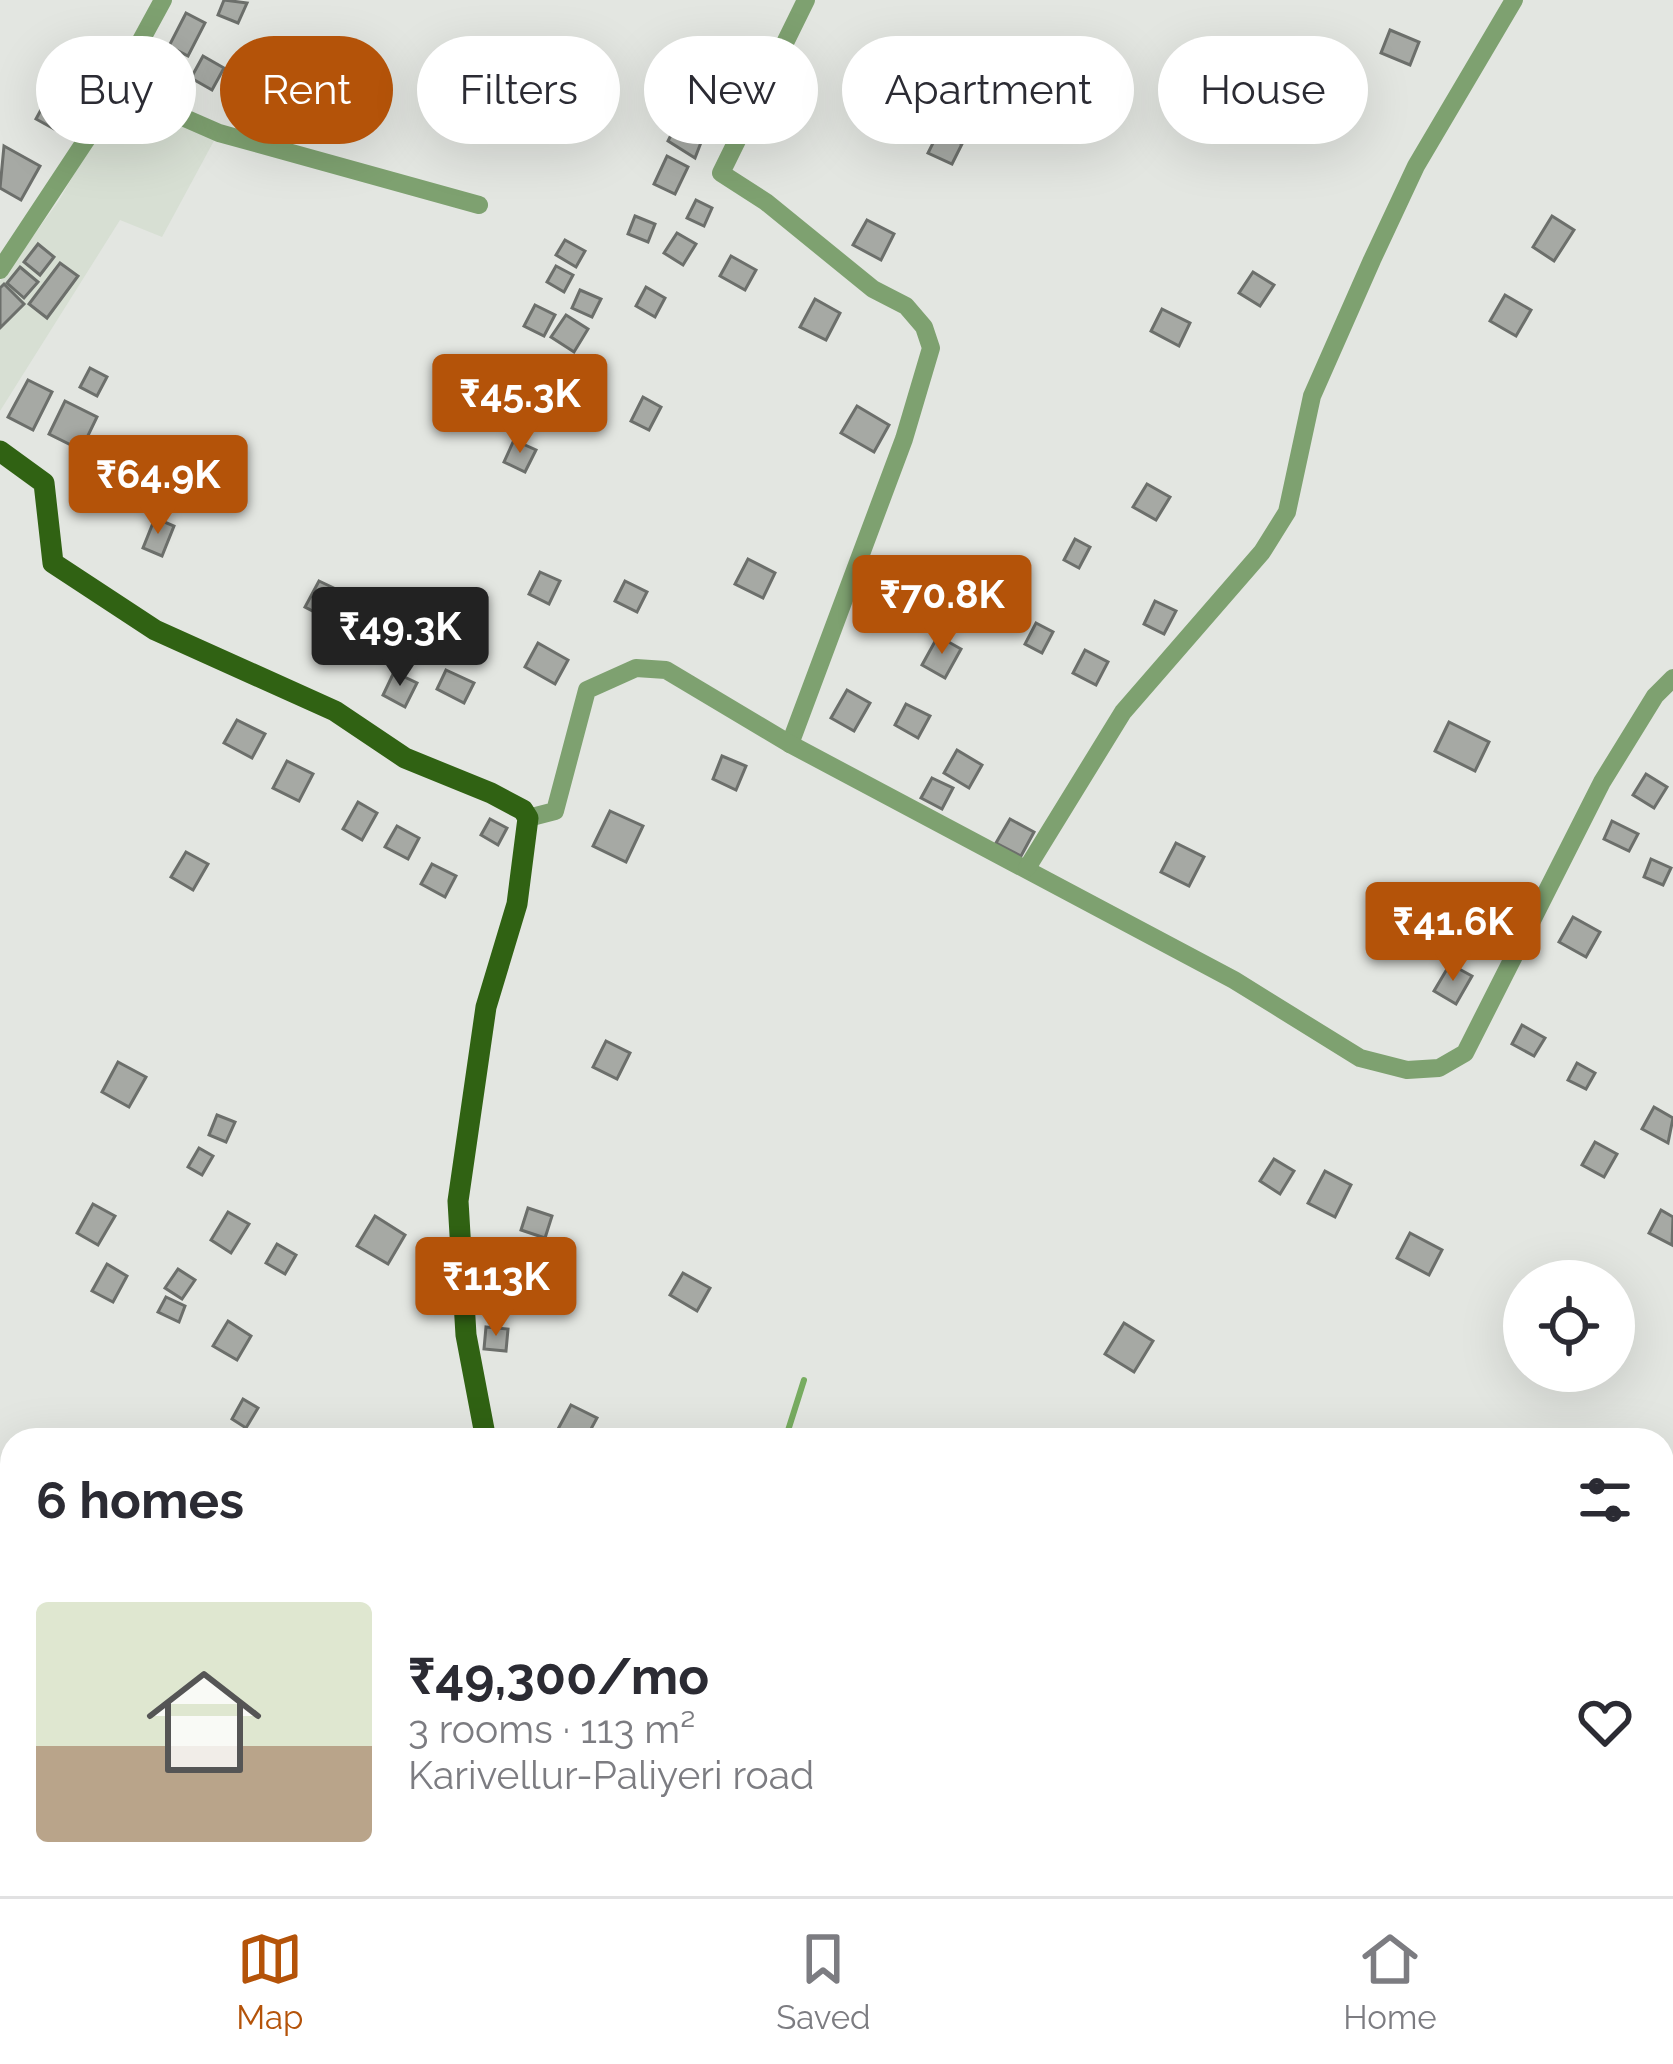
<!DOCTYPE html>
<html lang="en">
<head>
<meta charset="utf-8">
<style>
	body { margin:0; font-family:Raleway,sans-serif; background:#f7f7f7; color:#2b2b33; height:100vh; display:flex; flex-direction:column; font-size:45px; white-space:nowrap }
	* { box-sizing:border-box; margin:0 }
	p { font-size:39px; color:#7c7c81 }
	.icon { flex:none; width:66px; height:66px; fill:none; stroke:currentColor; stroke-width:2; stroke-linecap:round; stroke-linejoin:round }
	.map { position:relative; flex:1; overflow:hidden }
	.sheet { position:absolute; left:0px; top:1428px; width:1674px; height:468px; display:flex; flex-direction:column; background:#fff; border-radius:36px 36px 0 0; box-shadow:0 12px 48px #0002 }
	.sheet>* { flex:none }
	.guide { position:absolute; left:36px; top:36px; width:1602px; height:108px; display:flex; gap:24px }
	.controls { position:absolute; left:1503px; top:1260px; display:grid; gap:24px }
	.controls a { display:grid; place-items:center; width:132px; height:132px; border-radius:50%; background:#fff; box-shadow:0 12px 48px #0002; font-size:60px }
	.price { position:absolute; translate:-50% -102px; padding:0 27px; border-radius:12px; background:#b45309; color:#fff; font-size:39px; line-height:78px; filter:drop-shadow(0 3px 6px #0008) }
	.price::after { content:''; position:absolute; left:50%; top:72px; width:36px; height:27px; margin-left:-18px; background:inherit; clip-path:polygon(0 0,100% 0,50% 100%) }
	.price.on { background:#222; color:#fff }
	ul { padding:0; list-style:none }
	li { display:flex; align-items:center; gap:36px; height:300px; padding:0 36px }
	li span { display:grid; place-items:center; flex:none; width:336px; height:240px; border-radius:12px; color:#555 }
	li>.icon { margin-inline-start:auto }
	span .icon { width:144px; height:144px; fill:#fffc; stroke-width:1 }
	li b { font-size:51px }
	h2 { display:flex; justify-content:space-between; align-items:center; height:144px; padding:0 36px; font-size:51px }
	.chip { padding:0 42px; border-radius:54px; background:#fff; box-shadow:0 12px 48px #0002; font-size:42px; line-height:108px }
	.chip.on { background:#b45309; color:#fff }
	.tab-bar { display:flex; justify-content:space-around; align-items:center; height:168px; border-top:3px solid #e1e1e2; background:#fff; font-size:33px; color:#7c7c81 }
	.tab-bar a { display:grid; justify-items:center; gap:6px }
	.tab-bar .on { color:#b45309 }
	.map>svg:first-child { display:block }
	.built { fill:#d7dfd3 }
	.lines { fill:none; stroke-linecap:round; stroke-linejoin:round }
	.stream { stroke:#77ac60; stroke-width:6 }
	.building { fill:#a6a9a4; stroke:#6c6f6b; stroke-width:3 }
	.minor { stroke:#7ea170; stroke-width:18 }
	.major { stroke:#306213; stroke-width:21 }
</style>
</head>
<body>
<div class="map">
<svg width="1673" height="1896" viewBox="0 0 1673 1896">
	<rect width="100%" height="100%" fill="#e3e6e1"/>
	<!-- built -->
	<polygon class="built" points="119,97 216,137 162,237 120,220 0,411 0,281 58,202"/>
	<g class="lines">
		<!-- stream -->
		<g class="stream">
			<polyline points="785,1440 804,1380"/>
			<polyline points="930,1896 936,1884"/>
		</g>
	</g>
	<!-- building -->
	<g class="building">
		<polygon points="224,0 247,3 238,23 218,15"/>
		<polygon points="186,13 205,23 188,56 169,46"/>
		<polygon points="1390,30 1419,42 1410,65 1381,53"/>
		<polygon points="203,56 224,68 212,90 191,78"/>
		<polygon points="157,57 174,67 164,85 146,76"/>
		<polygon points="294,79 313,88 300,115 281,105"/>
		<polygon points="495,94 518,103 509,125 486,116"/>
		<polygon points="49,95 80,112 67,136 36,119"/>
		<polygon points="681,115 705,132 695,158 668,141"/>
		<polygon points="938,133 962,144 952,164 928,153"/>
		<polygon points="4,146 40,166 21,200 0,188"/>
		<polygon points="667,156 688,167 675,194 654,184"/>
		<polygon points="696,200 712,208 704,226 687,218"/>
		<polygon points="635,216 655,224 648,242 628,234"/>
		<polygon points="1552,216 1574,230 1554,261 1533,247"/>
		<polygon points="867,220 894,234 881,260 853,245"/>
		<polygon points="677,233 696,244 683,265 664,253"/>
		<polygon points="565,240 585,251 576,267 556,255"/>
		<polygon points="38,244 54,257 40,275 24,262"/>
		<polygon points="731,256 756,270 745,290 720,276"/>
		<polygon points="60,263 78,276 47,318 29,304"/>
		<polygon points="556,266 573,275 564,292 547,282"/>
		<polygon points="20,267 38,282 24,298 7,283"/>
		<polygon points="1253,272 1274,285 1260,306 1239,293"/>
		<polygon points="4,284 24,304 0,328 0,288"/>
		<polygon points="646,287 665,298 655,317 636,306"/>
		<polygon points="580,290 601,299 592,317 572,308"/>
		<polygon points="1505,295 1531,310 1516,336 1490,321"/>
		<polygon points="815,299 840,313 826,340 800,327"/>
		<polygon points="535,305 555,315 544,336 524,326"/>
		<polygon points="1162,309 1190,323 1179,346 1151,331"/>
		<polygon points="566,315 588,329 574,352 551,337"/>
		<polygon points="90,368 107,377 97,396 80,387"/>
		<polygon points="28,380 52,392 33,430 8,417"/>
		<polygon points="643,397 661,407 649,430 631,421"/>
		<polygon points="65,401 97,417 81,450 49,434"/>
		<polygon points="857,406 889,425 874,452 841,433"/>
		<polygon points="514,440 536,450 525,472 504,462"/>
		<polygon points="1147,484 1170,497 1156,520 1133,507"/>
		<polygon points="155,518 174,526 162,556 143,548"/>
		<polygon points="1075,539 1090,547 1079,568 1064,560"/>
		<polygon points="748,559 775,573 763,598 735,584"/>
		<polygon points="540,572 560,581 549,604 529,594"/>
		<polygon points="319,581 344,593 330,620 305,607"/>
		<polygon points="625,581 647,592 637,612 615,601"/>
		<polygon points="1155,601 1176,611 1164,634 1144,624"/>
		<polygon points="1036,623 1053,632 1042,653 1025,644"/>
		<polygon points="938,636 961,649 945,678 922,665"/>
		<polygon points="538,643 568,660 555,684 525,667"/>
		<polygon points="1085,650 1108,662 1096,685 1073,673"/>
		<polygon points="446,670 474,683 464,703 437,689"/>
		<polygon points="394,672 417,683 405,707 383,695"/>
		<polygon points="847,690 870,703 854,731 831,718"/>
		<polygon points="906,704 930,716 918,738 895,725"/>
		<polygon points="237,720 265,734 252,758 224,743"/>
		<polygon points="1449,722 1489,742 1475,771 1435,751"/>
		<polygon points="957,750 982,765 969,788 944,773"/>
		<polygon points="722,756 746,766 736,790 713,779"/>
		<polygon points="287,761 313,774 299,801 273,788"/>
		<polygon points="1646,774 1667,787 1654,808 1633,795"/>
		<polygon points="932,778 953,788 942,809 921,798"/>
		<polygon points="358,802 377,813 362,840 343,829"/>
		<polygon points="610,811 643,826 626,862 593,846"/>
		<polygon points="490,819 507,828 498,845 481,835"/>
		<polygon points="1010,819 1034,832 1021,856 996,843"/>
		<polygon points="1612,821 1638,834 1629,851 1604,839"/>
		<polygon points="397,826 419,838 408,859 385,847"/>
		<polygon points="1176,843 1204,857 1189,886 1161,872"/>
		<polygon points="186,852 208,864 193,890 171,877"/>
		<polygon points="1651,859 1671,868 1663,885 1644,877"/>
		<polygon points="432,864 456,876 445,897 421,884"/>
		<polygon points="1573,917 1600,932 1586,957 1559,942"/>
		<polygon points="1473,925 1491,936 1479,957 1460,947"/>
		<polygon points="1450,964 1472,976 1456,1004 1434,991"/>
		<polygon points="1522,1025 1545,1038 1534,1056 1512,1044"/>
		<polygon points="606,1041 630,1053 617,1079 593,1067"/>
		<polygon points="118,1062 146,1077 129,1107 102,1092"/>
		<polygon points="1577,1063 1595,1073 1586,1089 1568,1080"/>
		<polygon points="1654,1107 1673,1118 1668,1143 1642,1129"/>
		<polygon points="217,1115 235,1122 226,1142 209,1135"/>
		<polygon points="1595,1142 1617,1154 1604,1177 1582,1165"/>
		<polygon points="199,1148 213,1156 202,1175 188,1167"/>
		<polygon points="1274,1159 1294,1171 1280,1194 1260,1181"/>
		<polygon points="1325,1171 1351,1185 1335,1217 1308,1203"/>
		<polygon points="93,1204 115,1216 98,1245 77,1233"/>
		<polygon points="528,1208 552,1216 545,1238 521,1230"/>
		<polygon points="1661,1210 1673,1217 1672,1245 1649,1233"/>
		<polygon points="228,1212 249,1224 231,1253 211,1240"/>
		<polygon points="375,1216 405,1235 388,1264 357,1246"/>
		<polygon points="1410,1233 1442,1250 1429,1275 1397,1258"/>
		<polygon points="277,1244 296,1255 285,1274 266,1263"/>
		<polygon points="510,1248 531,1259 520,1282 499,1271"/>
		<polygon points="107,1264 127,1276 113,1302 92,1291"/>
		<polygon points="178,1269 195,1280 182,1299 165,1288"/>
		<polygon points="683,1273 710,1288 697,1311 670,1295"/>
		<rect x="481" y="1290" width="18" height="20"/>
		<polygon points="166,1297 185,1306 179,1322 158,1312"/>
		<polygon points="228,1321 251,1336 237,1360 213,1346"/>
		<polygon points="1124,1323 1153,1341 1134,1372 1105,1354"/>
		<polygon points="486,1327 508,1329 506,1351 484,1349"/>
		<polygon points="243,1399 258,1408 246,1428 232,1419"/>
		<polygon points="571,1405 597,1418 585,1440 558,1429"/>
	</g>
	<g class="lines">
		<!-- minor -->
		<g class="minor">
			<polyline points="116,88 219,133 479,205"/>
			<polyline points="0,270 90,134 163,0"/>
			<polyline points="790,744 904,439 931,348 924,327 906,306 873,289 766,202 721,173 806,0"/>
			<polyline points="528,818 555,811 587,690 636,668 666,670 790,744 1234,980 1360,1058 1407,1070 1439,1068 1465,1053 1602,782 1655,696 1673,678"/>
			<polyline points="1027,868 1123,712 1262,552 1287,512 1312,396 1372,260 1416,166 1514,0"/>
			<polyline points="0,1635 12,1615"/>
			<polyline points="324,1884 341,1896"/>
			<polyline points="944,1896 951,1884"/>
		</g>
		<!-- major -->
		<g class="major">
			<polyline points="0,451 44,483 53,563 155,630 335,711 405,758 491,793 523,810 528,818 517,904 486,1007 458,1201 466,1335 486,1440"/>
			<polyline points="423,1896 430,1884"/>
		</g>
	</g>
</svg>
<div class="controls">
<a><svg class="icon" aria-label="locate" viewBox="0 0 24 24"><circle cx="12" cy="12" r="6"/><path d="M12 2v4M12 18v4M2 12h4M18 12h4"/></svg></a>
</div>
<b class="price" style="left:520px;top:456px">₹45.3K</b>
<b class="price" style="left:158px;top:537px">₹64.9K</b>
<b class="price" style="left:942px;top:657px">₹70.8K</b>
<b class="price on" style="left:400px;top:689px">₹49.3K</b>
<b class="price" style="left:1453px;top:984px">₹41.6K</b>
<b class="price" style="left:496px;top:1339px">₹113K</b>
<div class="guide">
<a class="chip">Buy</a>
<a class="chip on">Rent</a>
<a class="chip">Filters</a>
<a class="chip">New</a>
<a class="chip">Apartment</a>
<a class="chip">House</a>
</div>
<section class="sheet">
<h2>6 homes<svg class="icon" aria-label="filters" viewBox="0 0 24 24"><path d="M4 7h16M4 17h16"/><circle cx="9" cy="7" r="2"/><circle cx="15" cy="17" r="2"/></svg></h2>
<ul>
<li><span style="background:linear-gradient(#dfe7d0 60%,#b9a48a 0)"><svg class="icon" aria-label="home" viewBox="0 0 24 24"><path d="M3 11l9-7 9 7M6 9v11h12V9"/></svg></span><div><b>₹49,300/mo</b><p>3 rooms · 113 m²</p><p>Karivellur-Paliyeri road</p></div><svg class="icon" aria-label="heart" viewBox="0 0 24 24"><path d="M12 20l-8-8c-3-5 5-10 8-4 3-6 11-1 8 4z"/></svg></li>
</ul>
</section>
</div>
<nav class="tab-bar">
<a class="on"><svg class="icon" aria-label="map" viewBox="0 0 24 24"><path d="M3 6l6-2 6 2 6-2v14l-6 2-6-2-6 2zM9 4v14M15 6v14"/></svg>Map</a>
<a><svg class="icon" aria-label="saved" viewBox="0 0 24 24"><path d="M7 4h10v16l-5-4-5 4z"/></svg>Saved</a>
<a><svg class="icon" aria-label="home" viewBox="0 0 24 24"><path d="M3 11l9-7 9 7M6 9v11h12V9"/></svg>Home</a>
</nav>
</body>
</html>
